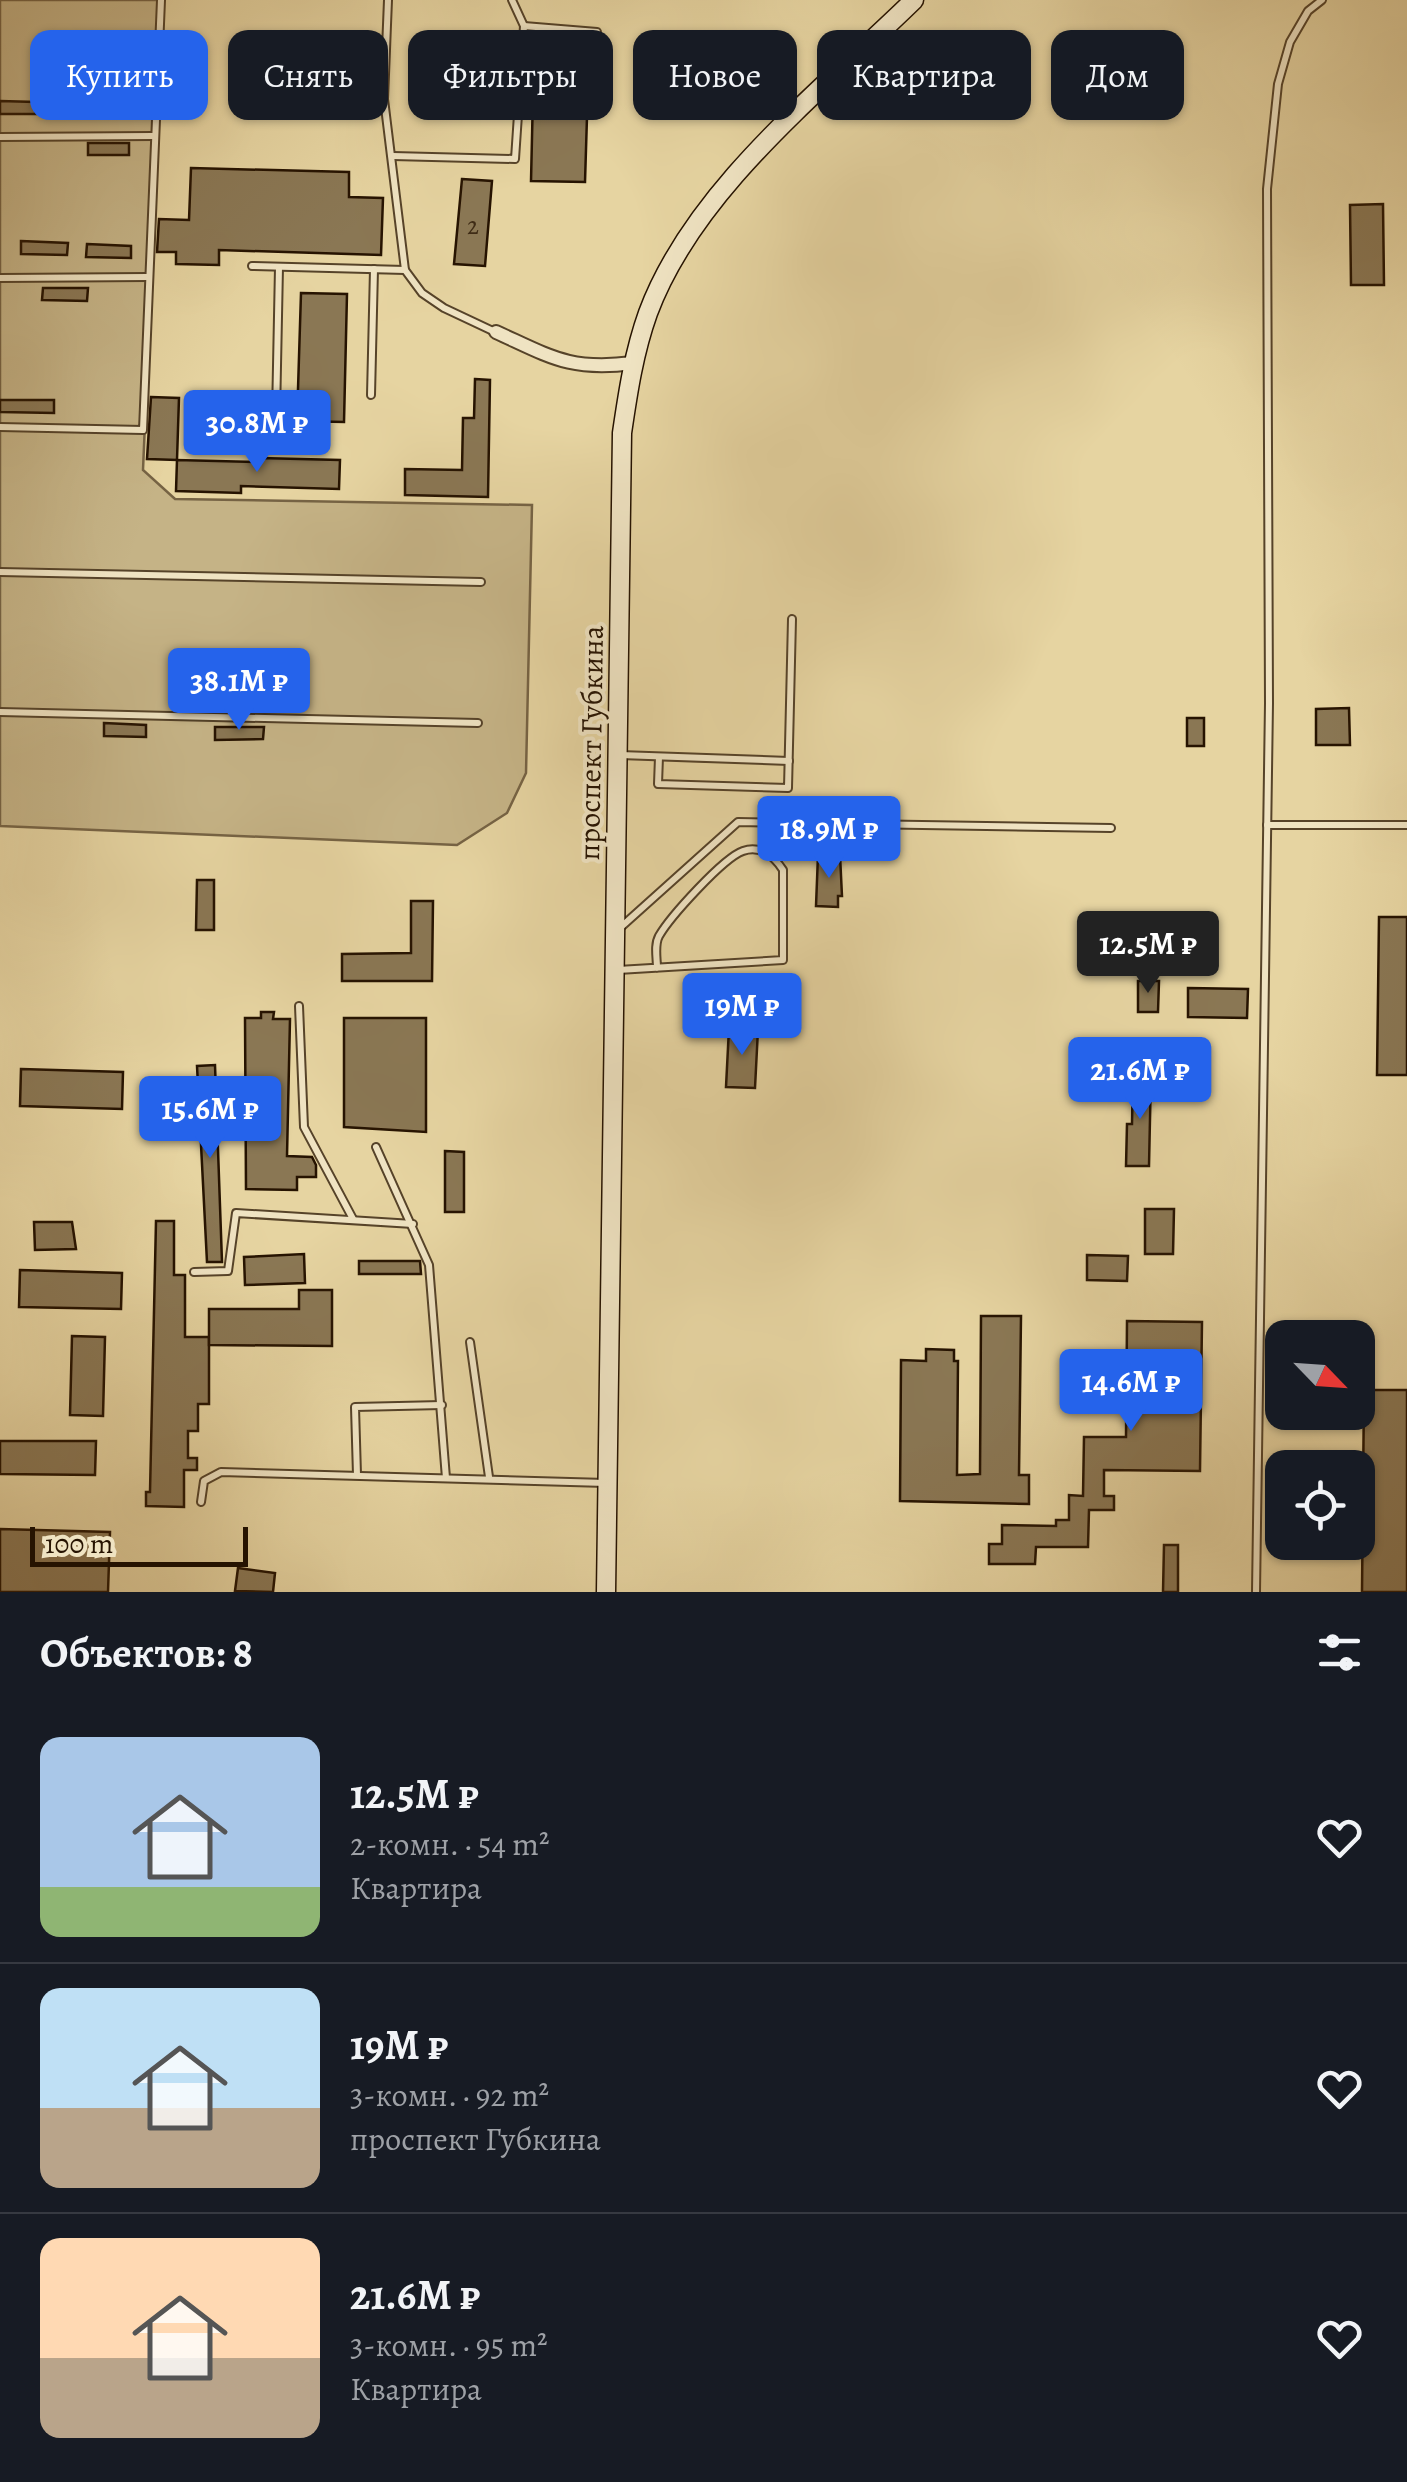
<!DOCTYPE html>
<html lang="ru">
<head>
<meta charset="utf-8">
<style>
	body { margin:0; font-family:Alegreya,serif; background:#20242c; color:#f1f3f6; height:100vh; display:flex; flex-direction:column; font-size:38px; white-space:nowrap }
	* { box-sizing:border-box; margin:0 }
	p { font-size:32px; color:#9ea1a6 }
	.icon { flex:none; width:55px; height:55px; fill:none; stroke:currentColor; stroke-width:2; stroke-linecap:round; stroke-linejoin:round }
	.map { position:relative; height:1592px; overflow:hidden }
	.drawer { display:flex; flex-direction:column; background:#171b24; flex:1 }
	.drawer>* { flex:none }
	.guide { position:absolute; left:30px; top:30px; width:1348px; height:90px; display:flex; gap:20px }
	.needle { width:65px; rotate:115deg }
	.tools { position:absolute; left:1265px; top:1320px; display:grid; gap:20px }
	.tools a { display:grid; place-items:center; width:110px; height:110px; border-radius:20px; background:#171b24; box-shadow:0 2px 8px #0004; font-size:50px }
	.scale { position:absolute; left:30px; bottom:25px; width:218px; box-sizing:border-box; padding-left:10px; border:5px solid #261301; border-top:0; font-size:28px; line-height:35px; white-space:nowrap; color:#261301; -webkit-text-stroke:8px #efe3c2; paint-order:stroke }
	.price { position:absolute; translate:-50% -85px; padding:0 22px; border-radius:10px; background:#2563eb; color:#fff; font-size:32px; line-height:65px; filter:drop-shadow(0 2px 5px #0008) }
	.price::after { content:''; position:absolute; left:50%; top:60px; width:30px; height:22px; margin-left:-15px; background:inherit; clip-path:polygon(0 0,100% 0,50% 100%) }
	.price.selected { background:#222; color:#fff }
	ul { padding:0; list-style:none }
	li { display:flex; align-items:center; gap:30px; height:250px; padding:0 40px }
	li+li { border-top:2px solid #363941 }
	li span { display:grid; place-items:center; flex:none; width:280px; height:200px; border-radius:20px; color:#555 }
	li>.icon { margin-inline-start:auto }
	span .icon { width:120px; height:120px; fill:#fffc; stroke-width:1 }
	li b { font-size:42px }
	h2 { display:flex; justify-content:space-between; align-items:center; height:120px; padding:0 40px; font-size:42px }
	.tag { padding:0 35px; border-radius:20px; background:#171b24; box-shadow:0 2px 8px #0004; font-size:35px; line-height:90px }
	.tag.selected { background:#2563eb; color:#fff }
	.map>svg:first-child { display:block }
	.green { fill:#c5b386; stroke:#766344; stroke-width:2.5 }
	.building { fill:#8a7754; stroke:#261301; stroke-width:2.5 }
	.lines { fill:none; stroke-linecap:round; stroke-linejoin:round }
	.lane-casing { stroke:#564329; stroke-width:10 }
	.street-casing { stroke:#564329; stroke-width:16 }
	.secondary-casing { stroke:#261301; stroke-width:21 }
	.lane { stroke:#efe3c2; stroke-width:6 }
	.street { stroke:#efe3c2; stroke-width:12 }
	.secondary { stroke:#efe3c2; stroke-width:18 }
	.labels { text-anchor:middle; dominant-baseline:central; stroke-width:8; stroke-linejoin:round; paint-order:stroke }
	.number-label { font-size:25px; fill:#3f2c16 }
	.street-label { font-size:30px; fill:#261301; stroke:#efe3c2 }
</style>
</head>
<body>
<div class="map">
<svg width="1407" height="1592" viewBox="0 0 1407 1592">
	<rect width="100%" height="100%" fill="#e6d4a1"/>
	<filter id="stains"><feTurbulence type="fractalNoise" baseFrequency=".002" numOctaves="4"/><feColorMatrix values="0 0 0 0 .2 0 0 0 0 .09 0 0 0 0 .02 0 0 0 .5 -.17"/></filter>
	<radialGradient id="worn" r=".72"><stop offset=".6" stop-color="#630" stop-opacity="0"/><stop offset="1" stop-color="#630" stop-opacity=".3"/></radialGradient>
	<!-- green -->
	<polygon class="green" points="0,0 163,0 143,470 175,499 532,505 526,773 507,813 457,845 0,826"/>
	<!-- building -->
	<g class="building">
		<polygon points="534,50 589,51 585,182 531,181"/>
		<polygon points="0,101 36,102 36,114 0,114"/>
		<rect x="88" y="143" width="41" height="12"/>
		<polygon points="191,168 349,172 349,197 383,198 381,255 219,250 219,265 176,264 176,252 157,252 159,219 189,220"/>
		<polygon points="462,179 492,181 485,266 454,264"/>
		<polygon points="1383,204 1384,285 1351,285 1350,205"/>
		<polygon points="21,241 68,243 67,255 21,254"/>
		<polygon points="87,244 131,246 131,258 86,257"/>
		<polygon points="43,288 88,288 87,301 42,300"/>
		<polygon points="301,293 347,294 344,422 297,421"/>
		<polygon points="475,379 490,380 488,497 405,495 405,469 462,470 463,418 474,418"/>
		<polygon points="151,397 179,398 177,460 147,459"/>
		<polygon points="0,400 54,400 54,413 0,412"/>
		<polygon points="260,458 340,460 339,489 241,486 241,493 176,491 177,460 260,462"/>
		<polygon points="1349,708 1350,745 1316,745 1316,709"/>
		<rect x="1187" y="718" width="17" height="28"/>
		<polygon points="104,723 146,725 146,737 104,736"/>
		<polygon points="215,727 264,727 263,739 215,740"/>
		<polygon points="818,855 840,855 842,896 838,896 838,907 816,906"/>
		<polygon points="197,880 214,880 214,930 196,930"/>
		<polygon points="411,901 433,901 432,981 342,981 342,954 411,953"/>
		<polygon points="1379,917 1407,917 1407,1075 1377,1075"/>
		<polygon points="1138,981 1159,981 1158,1012 1138,1012"/>
		<polygon points="1188,988 1248,989 1247,1018 1188,1017"/>
		<polygon points="261,1012 274,1012 273,1019 290,1019 287,1156 312,1157 316,1165 316,1177 297,1177 297,1190 246,1189 245,1018 261,1018"/>
		<polygon points="344,1018 426,1018 426,1132 344,1127"/>
		<polygon points="729,1028 758,1029 755,1088 726,1087"/>
		<polygon points="215,1065 222,1262 207,1262 197,1066"/>
		<polygon points="21,1069 123,1072 122,1109 20,1106"/>
		<polygon points="1133,1072 1151,1072 1149,1166 1126,1166 1127,1124 1132,1124"/>
		<polygon points="445,1151 464,1152 464,1212 445,1212"/>
		<polygon points="1145,1209 1174,1209 1173,1254 1145,1254"/>
		<polygon points="156,1221 174,1221 174,1275 185,1275 185,1337 209,1337 209,1404 198,1404 198,1431 188,1431 188,1458 197,1458 197,1470 184,1470 184,1507 146,1506 146,1492 150,1492"/>
		<polygon points="34,1222 72,1222 76,1249 35,1250"/>
		<polygon points="304,1254 305,1283 245,1285 244,1257"/>
		<polygon points="1087,1255 1128,1256 1127,1281 1087,1280"/>
		<polygon points="359,1261 420,1261 421,1274 359,1274"/>
		<polygon points="20,1270 122,1273 121,1309 19,1307"/>
		<polygon points="299,1290 332,1290 332,1346 209,1345 209,1309 299,1309"/>
		<polygon points="981,1316 1021,1316 1019,1475 1029,1475 1029,1504 900,1501 901,1360 926,1361 926,1349 954,1350 954,1361 958,1361 957,1475 980,1474"/>
		<polygon points="1127,1321 1202,1322 1200,1471 1104,1470 1104,1496 1114,1496 1114,1510 1089,1510 1088,1547 1036,1547 1035,1564 989,1564 989,1544 1002,1544 1002,1525 1056,1526 1056,1520 1069,1520 1069,1495 1083,1496 1084,1437 1126,1437"/>
		<polygon points="72,1336 105,1337 103,1416 70,1415"/>
		<polygon points="1364,1390 1407,1390 1407,1592 1362,1592"/>
		<polygon points="0,1441 96,1441 95,1475 0,1474"/>
		<polygon points="0,1529 110,1532 108,1592 0,1592"/>
		<polygon points="1164,1545 1178,1545 1178,1592 1163,1592"/>
		<polygon points="238,1568 275,1573 273,1592 235,1591"/>
	</g>
	<g class="lines">
		<defs>
			<g id="lane">
				<polyline points="388,0 384,99 405,270 422,293 444,308 495,332"/>
				<polyline points="524,26 597,32"/>
				<polyline points="0,137 153,136"/>
				<polyline points="393,156 515,159 524,26 512,0"/>
				<polyline points="252,266 405,270"/>
				<polyline points="0,278 148,277"/>
				<polyline points="371,395 374,269"/>
				<polyline points="276,415 279,267"/>
				<polyline points="0,427 143,430 161,0"/>
				<polyline points="0,572 481,582"/>
				<polyline points="0,712 478,723"/>
				<polyline points="620,755 789,761"/>
				<polyline points="659,757 658,784 788,788 792,619"/>
				<polyline points="1267,825 1407,825"/>
				<polyline points="621,927 738,822 1111,828"/>
				<path d="M618,970L783,960V870C774,856 760,845 743,851C723,858 670,917 659,936C654,945 657,958 657,968"/>
				<polyline points="299,1006 304,1127 353,1219"/>
				<polyline points="376,1147 429,1265 446,1478"/>
				<polyline points="194,1272 228,1271 236,1213 413,1224"/>
				<polyline points="470,1342 489,1477"/>
				<polyline points="357,1475 355,1407 442,1405"/>
				<polyline points="201,1502 204,1481 221,1472 606,1483"/>
				<polyline points="1256,1592 1269,703 1267,189 1278,84 1290,42 1308,11 1322,0"/>
			</g>
			<path id="street" d="M496,332C551,357 570,371 633,363"/>
			<path id="secondary" d="M606,1592L622,433C628,392 634,352 648,313C694,189 821,91 914,0"/>
		</defs>
		<!-- lane casing -->
		<use href="#lane" class="lane-casing"/>
		<!-- street casing -->
		<use href="#street" class="street-casing"/>
		<!-- secondary casing -->
		<use href="#secondary" class="secondary-casing"/>
		<!-- lane -->
		<use href="#lane" class="lane"/>
		<!-- street -->
		<use href="#street" class="street"/>
		<!-- secondary -->
		<use href="#secondary" class="secondary"/>
	</g>
	<g class="labels">
		<!-- number labels -->
		<g class="number-label">
			<text x="473" y="226">2</text>
		</g>
		<!-- street labels -->
		<g class="street-label">
			<text transform="translate(591 743) rotate(-89)">проспект Губкина</text>
		</g>
	</g>
	<rect width="100%" height="100%" filter="url(#stains)"/>
	<rect width="100%" height="100%" fill="url(#worn)"/>
</svg>
<div class="tools">
<a><svg class="needle" viewBox="-14 -14 28 28"><path d="M0-13l5 13h-10z" fill="#e53935"/><path d="M0 13l5-13h-10z" fill="#9ea1a6"/></svg></a>
<a><svg class="icon" aria-label="locate" viewBox="0 0 24 24"><circle cx="12" cy="12" r="6"/><path d="M12 2v4M12 18v4M2 12h4M18 12h4"/></svg></a>
</div>
<div class="scale">100 m</div>
<b class="price" style="left:257px;top:475px">30.8M ₽</b>
<b class="price" style="left:239px;top:733px">38.1M ₽</b>
<b class="price" style="left:829px;top:881px">18.9M ₽</b>
<b class="price selected" style="left:1148px;top:996px">12.5M ₽</b>
<b class="price" style="left:742px;top:1058px">19M ₽</b>
<b class="price" style="left:1140px;top:1122px">21.6M ₽</b>
<b class="price" style="left:210px;top:1161px">15.6M ₽</b>
<b class="price" style="left:1131px;top:1434px">14.6M ₽</b>
<div class="guide">
<a class="tag selected">Купить</a>
<a class="tag">Снять</a>
<a class="tag">Фильтры</a>
<a class="tag">Новое</a>
<a class="tag">Квартира</a>
<a class="tag">Дом</a>
</div>
</div>
<section class="drawer">
<h2>Объектов: 8<svg class="icon" aria-label="filters" viewBox="0 0 24 24"><path d="M4 7h16M4 17h16"/><circle cx="9" cy="7" r="2"/><circle cx="15" cy="17" r="2"/></svg></h2>
<ul>
<li><span style="background:linear-gradient(#a9c7e8 75%,#8fb573 0)"><svg class="icon" aria-label="home" viewBox="0 0 24 24"><path d="M3 11l9-7 9 7M6 9v11h12V9"/></svg></span><div><b>12.5M ₽</b><p>2-комн. · 54 m²</p><p>Квартира</p></div><svg class="icon" aria-label="heart" viewBox="0 0 24 24"><path d="M12 20l-8-8c-3-5 5-10 8-4 3-6 11-1 8 4z"/></svg></li>
<li><span style="background:linear-gradient(#bfe0f5 60%,#b9a48a 0)"><svg class="icon" aria-label="home" viewBox="0 0 24 24"><path d="M3 11l9-7 9 7M6 9v11h12V9"/></svg></span><div><b>19M ₽</b><p>3-комн. · 92 m²</p><p>проспект Губкина</p></div><svg class="icon" aria-label="heart" viewBox="0 0 24 24"><path d="M12 20l-8-8c-3-5 5-10 8-4 3-6 11-1 8 4z"/></svg></li>
<li><span style="background:linear-gradient(#ffd9b3 60%,#b9a48a 0)"><svg class="icon" aria-label="home" viewBox="0 0 24 24"><path d="M3 11l9-7 9 7M6 9v11h12V9"/></svg></span><div><b>21.6M ₽</b><p>3-комн. · 95 m²</p><p>Квартира</p></div><svg class="icon" aria-label="heart" viewBox="0 0 24 24"><path d="M12 20l-8-8c-3-5 5-10 8-4 3-6 11-1 8 4z"/></svg></li>
</ul>
</section>
</body>
</html>
